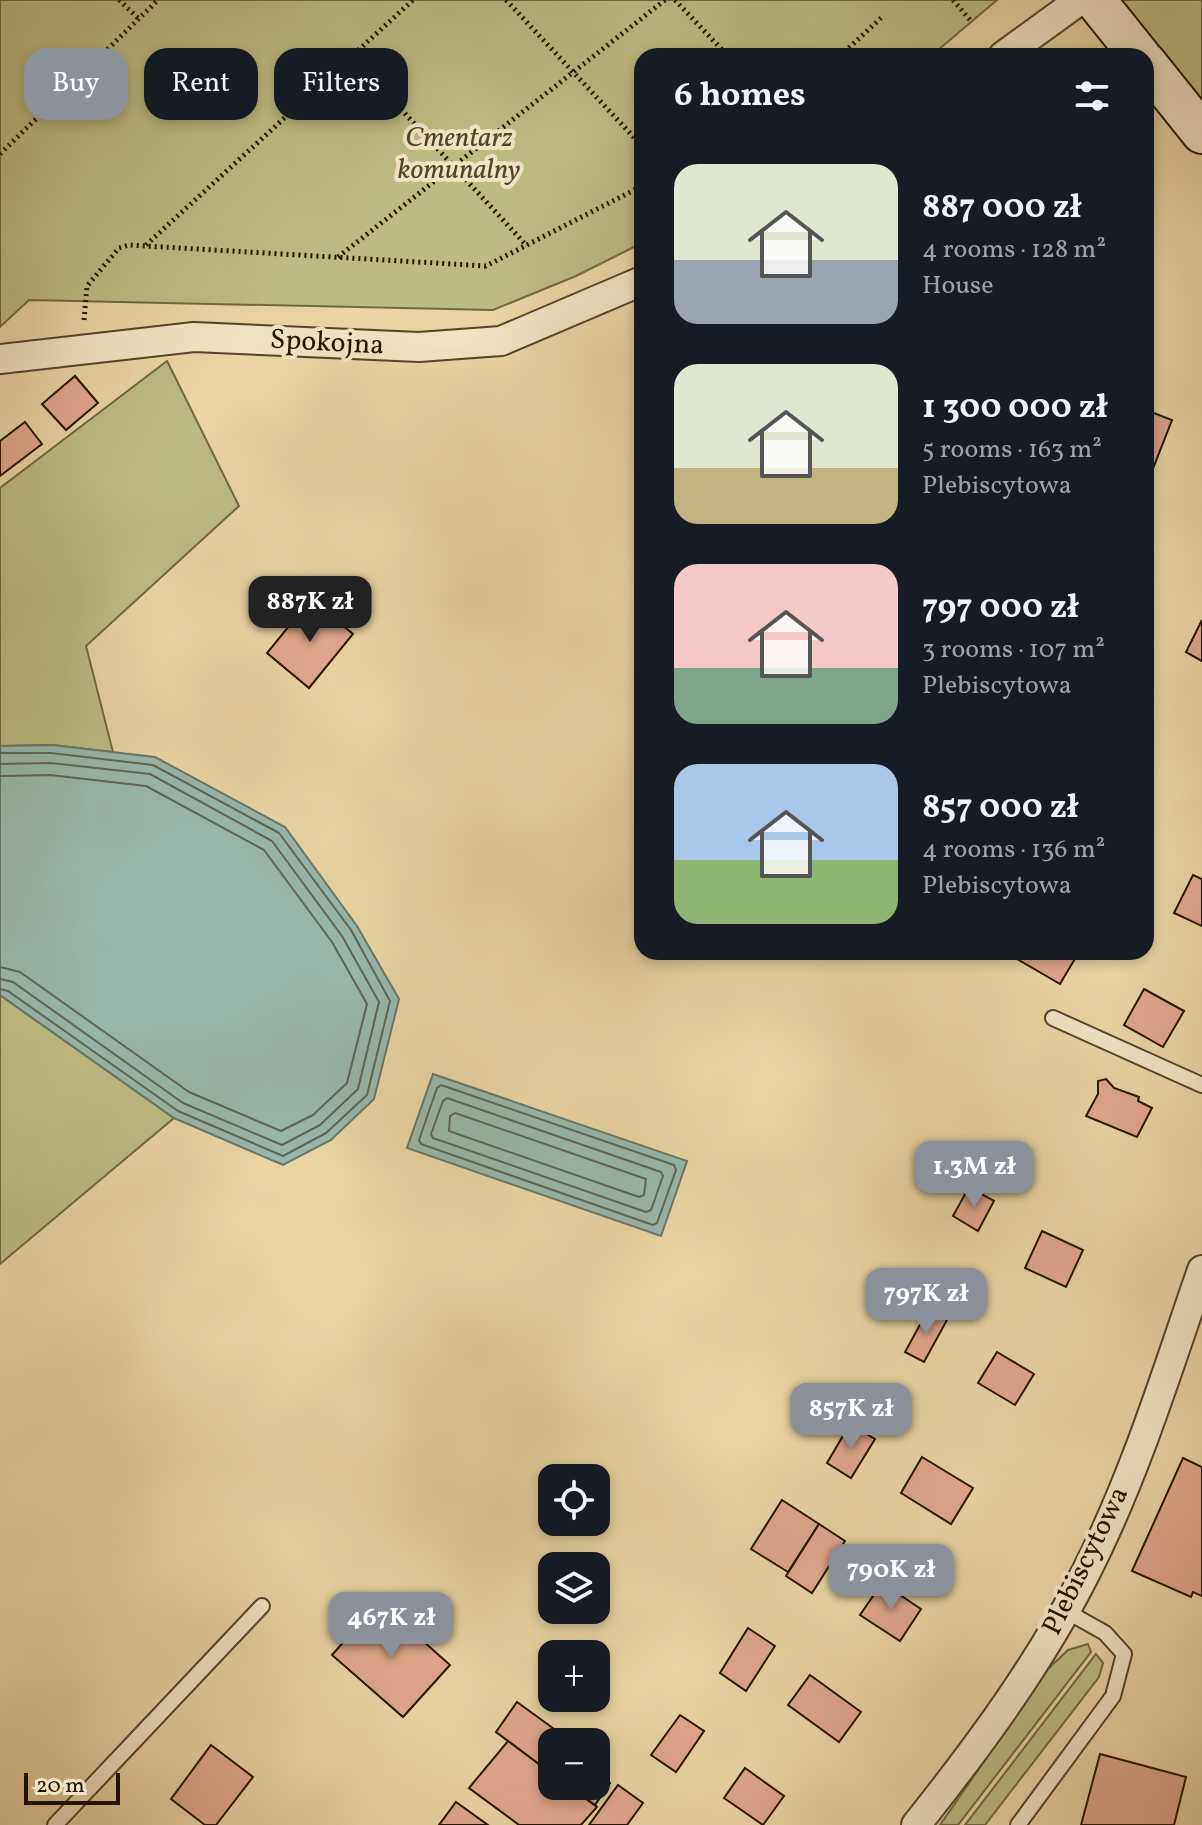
<!DOCTYPE html>
<html lang="en">
<head>
<meta charset="utf-8">
<style>
	body { margin:0; font-family:Vollkorn,serif; background:#242831; color:#f1f3f6; height:100vh; display:flex; flex-direction:column; font-size:30px; white-space:nowrap }
	* { box-sizing:border-box; margin:0 }
	p { font-size:26px; color:#9ea1a6 }
	.icon { flex:none; width:44px; height:44px; fill:none; stroke:currentColor; stroke-width:2; stroke-linecap:round; stroke-linejoin:round }
	.map { position:relative; flex:1; overflow:hidden }
	.sheet { position:absolute; left:634px; top:48px; width:520px; height:912px; display:flex; flex-direction:column; background:#171b24; border-radius:24px; box-shadow:0 4px 12px #0003 }
	.sheet>* { flex:none }
	.guide { position:absolute; left:24px; top:48px; width:490px; height:72px; display:flex; gap:16px }
	.fabs { position:absolute; left:538px; top:1464px; display:grid; gap:16px }
	.fabs a { display:grid; place-items:center; width:72px; height:72px; border-radius:16px; background:#171b24; box-shadow:0 4px 12px #0003; font-size:40px }
	.scale { position:absolute; left:24px; bottom:20px; width:96px; box-sizing:border-box; padding-left:8px; border:4px solid #231400; border-top:0; font-size:22px; line-height:28px; white-space:nowrap; color:#231400; -webkit-text-stroke:6px #f1e3c3; paint-order:stroke }
	.price { position:absolute; translate:-50% -68px; padding:0 18px; border-radius:16px; background:#8c9099; color:#fff; font-size:26px; line-height:52px; filter:drop-shadow(0 2px 4px #0008) }
	.price::after { content:''; position:absolute; left:50%; top:48px; width:24px; height:18px; margin-left:-12px; background:inherit; clip-path:polygon(0 0,100% 0,50% 100%) }
	.price.active { background:#222; color:#fff }
	ul { padding:0; list-style:none }
	li { display:flex; align-items:center; gap:24px; height:200px; padding:0 40px }
	li span { display:grid; place-items:center; flex:none; width:224px; height:160px; border-radius:24px; color:#555 }
	li>.icon { margin-inline-start:auto }
	span .icon { width:96px; height:96px; fill:#fffc; stroke-width:1 }
	li b { font-size:34px }
	h2 { display:flex; justify-content:space-between; align-items:center; height:96px; padding:0 40px; font-size:34px }
	.pill { padding:0 28px; border-radius:24px; background:#171b24; box-shadow:0 4px 12px #0003; font-size:28px; line-height:72px }
	.pill.active { background:#8c9099; color:#fff }
	.map>svg:first-child { display:block }
	.green { fill:#bcbb81; stroke:#706840; stroke-width:2 }
	.water { fill:#98b7ab; stroke:#697667; stroke-width:2 }
	.lines { fill:none; stroke-linecap:round; stroke-linejoin:round }
	.shore { stroke:#5e6656; stroke-width:2 }
	.building { fill:#e0a68b; stroke:#231400; stroke-width:2 }
	.lane-casing { stroke:#544428; stroke-width:18 }
	.street-casing { stroke:#544428; stroke-width:32 }
	.secondary-casing { stroke:#231400; stroke-width:44 }
	.path { stroke:#231400; stroke-width:5; stroke-dasharray:2 4; stroke-linecap:butt }
	.lane { stroke:#f1e3c3; stroke-width:14 }
	.street { stroke:#f1e3c3; stroke-width:28 }
	.secondary { stroke:#f1e3c3; stroke-width:40 }
	.labels { text-anchor:middle; dominant-baseline:central; stroke-width:8; stroke-linejoin:round; paint-order:stroke }
	.park-label { font-size:28px; font-style:italic; fill:#514627; stroke:#f1e3c3 }
	.street-label { font-size:28px; fill:#231400; stroke:#f1e3c3 }
</style>
</head>
<body>
<div class="map">
<svg width="1202" height="1825" viewBox="0 0 1202 1825">
	<rect width="100%" height="100%" fill="#e9d4a2"/>
	<filter id="stains"><feTurbulence type="fractalNoise" baseFrequency=".0025" numOctaves="4"/><feColorMatrix values="0 0 0 0 .2 0 0 0 0 .09 0 0 0 0 .02 0 0 0 .5 -.17"/></filter>
	<radialGradient id="worn" r=".72"><stop offset=".6" stop-color="#630" stop-opacity="0"/><stop offset="1" stop-color="#630" stop-opacity=".3"/></radialGradient>
	<!-- green -->
	<g class="green">
		<polygon points="0,0 997,0 931,56 642,56 642,243 576,276 493,310 29,300 0,327"/>
		<polygon points="1096,0 1202,0 1202,101"/>
		<polygon points="167,361 239,506 86,646 113,752 52,745 0,746 0,488"/>
		<polygon points="0,995 174,1118 0,1264"/>
		<polygon points="1088,1644 1091,1652 958,1825 940,1825 1048,1669 1068,1650"/>
		<polygon points="1096,1654 1103,1663 1099,1677 985,1825 965,1825"/>
	</g>
	<!-- water -->
	<g class="water">
		<polygon points="52,745 155,757 285,827 357,926 399,999 374,1099 331,1140 283,1165 174,1118 0,995 0,746"/>
		<polygon points="433,1074 687,1161 661,1236 407,1148"/>
	</g>
	<g class="lines">
		<!-- shore -->
		<g class="shore">
			<polyline points="0,753 51,753 153,765 279,833 351,930 390,1001 367,1095 326,1133 283,1156 178,1111 8,991 0,989"/>
			<polyline points="0,764 51,763 150,774 272,841 342,936 379,1002 358,1089 320,1125 282,1145 183,1103 13,982 0,979"/>
			<polyline points="0,776 50,775 146,786 264,850 332,942 367,1004 347,1083 313,1115 281,1131 189,1092 20,972 0,967"/>
			<polygon points="441,1085 674,1165 676,1170 657,1223 653,1225 421,1144 419,1140 437,1088"/>
			<polygon points="447,1098 661,1172 663,1176 651,1210 646,1212 433,1138 431,1134 443,1101"/>
			<polygon points="455,1113 646,1179 644,1195 639,1197 449,1131 450,1116"/>
		</g>
	</g>
	<!-- building -->
	<g class="building">
		<polygon points="75,376 98,403 66,430 42,404"/>
		<polygon points="1146,410 1172,420 1152,471 1146,468"/>
		<polygon points="25,422 42,444 0,476 0,441"/>
		<polygon points="311,599 353,634 309,688 267,653"/>
		<polygon points="1202,620 1202,661 1186,652"/>
		<polygon points="1193,875 1202,879 1202,926 1174,913"/>
		<polygon points="1021,952 1079,952 1060,984 1017,959"/>
		<polygon points="1144,989 1184,1011 1163,1047 1124,1025"/>
		<polygon points="1106,1079 1114,1088 1139,1097 1138,1101 1152,1108 1137,1137 1086,1116 1098,1094 1098,1081"/>
		<polygon points="969,1187 994,1201 978,1231 953,1216"/>
		<polygon points="1042,1231 1083,1250 1066,1287 1025,1268"/>
		<polygon points="928,1310 947,1320 924,1362 905,1352"/>
		<polygon points="997,1352 1034,1374 1015,1405 978,1383"/>
		<polygon points="850,1424 875,1439 851,1478 827,1463"/>
		<polygon points="922,1457 973,1488 951,1524 901,1493"/>
		<polygon points="1183,1458 1202,1467 1202,1596 1193,1592 1191,1597 1132,1571"/>
		<polygon points="782,1500 819,1524 788,1572 751,1549"/>
		<polygon points="819,1524 845,1541 812,1593 786,1576"/>
		<polygon points="882,1583 921,1609 900,1641 860,1615"/>
		<polygon points="379,1602 450,1665 403,1717 332,1655"/>
		<polygon points="748,1628 775,1646 746,1691 720,1673"/>
		<polygon points="810,1675 861,1712 839,1742 788,1705"/>
		<polygon points="517,1702 572,1742 552,1742 552,1774 496,1732"/>
		<polygon points="680,1715 704,1731 676,1772 651,1755"/>
		<polygon points="508,1741 552,1774 552,1786 569,1786 597,1807 581,1825 519,1825 469,1788"/>
		<polygon points="211,1745 253,1777 216,1825 205,1825 171,1799"/>
		<polygon points="1100,1754 1186,1777 1174,1825 1081,1825"/>
		<polygon points="745,1768 784,1796 763,1825 724,1798"/>
		<polygon points="596,1774 610,1783 595,1805 569,1786 596,1786"/>
		<polygon points="618,1785 643,1803 627,1825 589,1825"/>
		<polygon points="456,1802 488,1825 439,1825"/>
	</g>
	<g class="lines">
		<defs>
			<g id="lane">
				<polyline points="1053,1018 1202,1085"/>
				<polyline points="55,1825 262,1606"/>
				<polyline points="1018,1825 1113,1696 1124,1654 1105,1633 1066,1611"/>
			</g>
			<g id="street">
				<polyline points="1003,56 1080,0"/>
				<polyline points="0,359 194,337 419,347 501,341 642,281"/>
				<path d="M916,1825C979,1746 1041,1662 1086,1572C1135,1476 1167,1371 1202,1270"/>
			</g>
			<g id="secondary">
				<polyline points="1095,0 1140,56"/>
				<polyline points="1146,63 1202,133"/>
			</g>
		</defs>
		<!-- lane casing -->
		<use href="#lane" class="lane-casing"/>
		<!-- street casing -->
		<use href="#street" class="street-casing"/>
		<!-- secondary casing -->
		<use href="#secondary" class="secondary-casing"/>
		<!-- path -->
		<g class="path">
			<polyline points="119,0 139,19"/>
			<polyline points="506,0 642,146"/>
			<polyline points="675,0 728,56"/>
			<polyline points="953,0 971,21"/>
			<polyline points="352,56 527,246"/>
			<polyline points="840,56 882,17"/>
			<polyline points="0,154 158,0"/>
			<polyline points="146,245 413,0"/>
			<polyline points="338,257 665,0"/>
			<polyline points="84,320 87,286 119,248 129,245 486,266 642,186"/>
		</g>
		<!-- lane -->
		<use href="#lane" class="lane"/>
		<!-- street -->
		<use href="#street" class="street"/>
		<!-- secondary -->
		<use href="#secondary" class="secondary"/>
	</g>
	<g class="labels">
		<!-- park labels -->
		<g class="park-label">
			<text x="459" y="138">Cmentarz<tspan x="459" dy="32">komunalny</tspan></text>
		</g>
		<!-- street labels -->
		<g class="street-label">
			<text transform="translate(327 343) rotate(3)">Spokojna</text>
			<text transform="translate(1086 1561) rotate(-64)">Plebiscytowa</text>
		</g>
	</g>
	<rect width="100%" height="100%" filter="url(#stains)"/>
	<rect width="100%" height="100%" fill="url(#worn)"/>
</svg>
<div class="fabs">
<a><svg class="icon" aria-label="locate" viewBox="0 0 24 24"><circle cx="12" cy="12" r="6"/><path d="M12 2v4M12 18v4M2 12h4M18 12h4"/></svg></a>
<a><svg class="icon" aria-label="layers" viewBox="0 0 24 24"><path d="M12 4l9 5-9 5-9-5zM3 14l9 5 9-5"/></svg></a>
<a>+</a>
<a>−</a>
</div>
<div class="scale">20 m</div>
<b class="price active" style="left:310px;top:644px">887K zł</b>
<b class="price" style="left:974px;top:1209px">1.3M zł</b>
<b class="price" style="left:926px;top:1336px">797K zł</b>
<b class="price" style="left:851px;top:1451px">857K zł</b>
<b class="price" style="left:891px;top:1612px">790K zł</b>
<b class="price" style="left:391px;top:1660px">467K zł</b>
<div class="guide">
<a class="pill active">Buy</a>
<a class="pill">Rent</a>
<a class="pill">Filters</a>
</div>
<section class="sheet">
<h2>6 homes<svg class="icon" aria-label="filters" viewBox="0 0 24 24"><path d="M4 7h16M4 17h16"/><circle cx="9" cy="7" r="2"/><circle cx="15" cy="17" r="2"/></svg></h2>
<ul>
<li><span style="background:linear-gradient(#dfe7d0 60%,#9aa5b1 0)"><svg class="icon" aria-label="home" viewBox="0 0 24 24"><path d="M3 11l9-7 9 7M6 9v11h12V9"/></svg></span><div><b>887 000 zł</b><p>4 rooms · 128 m²</p><p>House</p></div></li>
<li><span style="background:linear-gradient(#dfe7d0 65%,#c2b280 0)"><svg class="icon" aria-label="home" viewBox="0 0 24 24"><path d="M3 11l9-7 9 7M6 9v11h12V9"/></svg></span><div><b>1 300 000 zł</b><p>5 rooms · 163 m²</p><p>Plebiscytowa</p></div></li>
<li><span style="background:linear-gradient(#f6c9c9 65%,#7fa58c 0)"><svg class="icon" aria-label="home" viewBox="0 0 24 24"><path d="M3 11l9-7 9 7M6 9v11h12V9"/></svg></span><div><b>797 000 zł</b><p>3 rooms · 107 m²</p><p>Plebiscytowa</p></div></li>
<li><span style="background:linear-gradient(#a9c7e8 60%,#8fb573 0)"><svg class="icon" aria-label="home" viewBox="0 0 24 24"><path d="M3 11l9-7 9 7M6 9v11h12V9"/></svg></span><div><b>857 000 zł</b><p>4 rooms · 136 m²</p><p>Plebiscytowa</p></div></li>
</ul>
</section>
</div>
</body>
</html>
